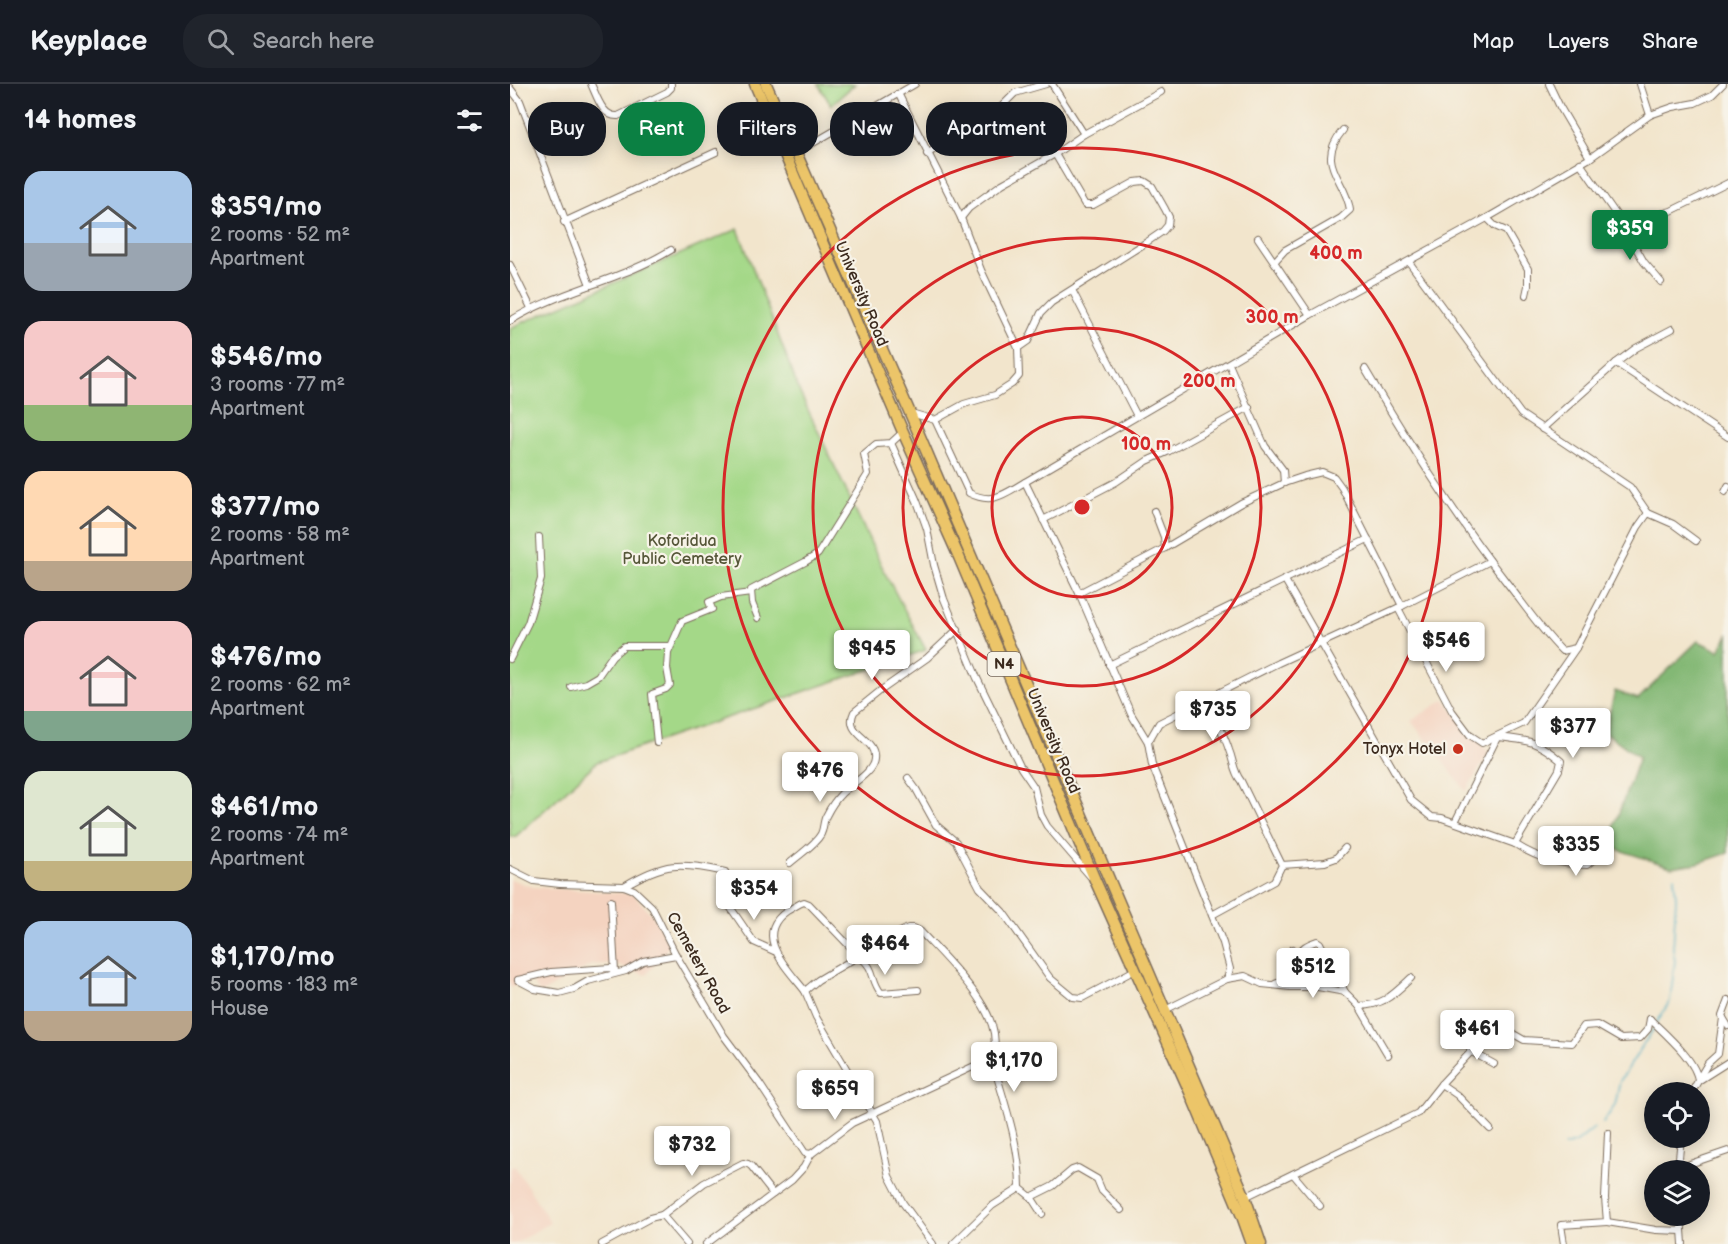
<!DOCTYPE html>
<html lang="en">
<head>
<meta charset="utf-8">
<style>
	body { margin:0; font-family:"Balsamiq Sans",sans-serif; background:#20242c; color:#f1f3f6; height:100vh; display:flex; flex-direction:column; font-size:22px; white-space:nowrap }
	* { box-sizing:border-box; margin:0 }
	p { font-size:20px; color:#9ea1a6 }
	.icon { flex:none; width:33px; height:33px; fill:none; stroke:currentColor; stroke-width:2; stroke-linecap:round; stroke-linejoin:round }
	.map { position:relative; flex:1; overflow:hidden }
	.panel { display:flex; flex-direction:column; background:#171b24; width:510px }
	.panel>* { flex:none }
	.top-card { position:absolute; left:18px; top:18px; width:570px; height:54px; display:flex; gap:12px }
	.controls { position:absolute; left:1134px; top:998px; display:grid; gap:12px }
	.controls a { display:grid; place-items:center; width:66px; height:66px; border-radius:50%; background:#171b24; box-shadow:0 3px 15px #0003; font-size:30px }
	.price { position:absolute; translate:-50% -51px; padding:0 14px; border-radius:6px; background:#fff; color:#222; font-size:20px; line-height:39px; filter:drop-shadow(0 2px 3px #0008) }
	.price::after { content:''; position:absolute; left:50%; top:36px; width:18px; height:14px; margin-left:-9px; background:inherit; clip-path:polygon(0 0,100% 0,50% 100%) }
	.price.selected { background:#0b8043; color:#fff }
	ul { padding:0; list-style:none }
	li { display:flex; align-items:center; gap:18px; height:150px; padding:0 24px }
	li span { display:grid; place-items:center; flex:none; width:168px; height:120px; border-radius:18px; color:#555 }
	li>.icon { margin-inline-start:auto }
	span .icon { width:72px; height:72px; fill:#fffc; stroke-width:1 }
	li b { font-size:26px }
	h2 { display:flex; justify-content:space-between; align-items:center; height:72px; padding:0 24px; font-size:26px }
	.chip { padding:0 21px; border-radius:24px; background:#171b24; box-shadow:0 3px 15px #0003; font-size:21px; line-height:54px }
	.chip.selected { background:#0b8043; color:#fff }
	header { display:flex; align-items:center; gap:36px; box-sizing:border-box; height:84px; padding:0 30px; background:#171b24; border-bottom:2px solid #363941 }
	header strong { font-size:28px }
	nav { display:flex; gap:33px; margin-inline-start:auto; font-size:21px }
	.search { width:420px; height:54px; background:#20242c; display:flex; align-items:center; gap:15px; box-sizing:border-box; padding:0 21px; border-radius:24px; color:#9ea1a6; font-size:22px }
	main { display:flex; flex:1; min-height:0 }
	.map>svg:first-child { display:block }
	.built { fill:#f4d3c0 }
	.green { fill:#a4d888; stroke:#708153; stroke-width:1.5 }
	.forest { fill:#83b874; stroke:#5f7149; stroke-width:1.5 }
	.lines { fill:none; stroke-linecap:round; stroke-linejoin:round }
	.stream { stroke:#41a9c1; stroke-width:1.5 }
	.street-casing { stroke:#7b6b5b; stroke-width:8 }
	.highway-casing { stroke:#7b6b5b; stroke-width:13 }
	.street { stroke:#fff; stroke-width:6 }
	.highway { stroke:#ecc569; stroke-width:10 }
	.ring { fill:none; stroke:#d62828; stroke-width:3 }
	.poi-dot { fill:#c8321e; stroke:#f7f3e8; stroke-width:2 }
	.labels { text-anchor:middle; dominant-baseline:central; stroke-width:4.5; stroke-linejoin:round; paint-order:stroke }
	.shield { fill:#f7f3e8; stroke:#73665b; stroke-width:1.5 }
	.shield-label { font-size:15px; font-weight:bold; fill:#3b2a1e }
	.street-label { font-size:16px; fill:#3b2a1e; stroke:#f7f3e8 }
	.park-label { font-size:16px; fill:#555638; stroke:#f7f3e8 }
	.poi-label { font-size:16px; fill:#3b2a1e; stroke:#f7f3e8; text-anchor:end }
	.centre { fill:#d62828; stroke:#f7f3e8; stroke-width:3 }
	.ring-label { font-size:18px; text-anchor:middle; font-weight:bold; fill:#d62828; stroke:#f7f3e8; stroke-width:4.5; stroke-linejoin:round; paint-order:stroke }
</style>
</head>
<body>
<header>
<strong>Keyplace</strong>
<div class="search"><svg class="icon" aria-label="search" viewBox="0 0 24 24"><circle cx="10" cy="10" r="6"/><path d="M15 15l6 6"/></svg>Search here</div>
<nav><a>Map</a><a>Layers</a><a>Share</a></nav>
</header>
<main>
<section class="panel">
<h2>14 homes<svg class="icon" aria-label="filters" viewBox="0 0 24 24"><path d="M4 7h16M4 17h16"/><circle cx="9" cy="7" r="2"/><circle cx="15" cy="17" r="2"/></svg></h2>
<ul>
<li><span style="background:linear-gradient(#a9c7e8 60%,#9aa5b1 0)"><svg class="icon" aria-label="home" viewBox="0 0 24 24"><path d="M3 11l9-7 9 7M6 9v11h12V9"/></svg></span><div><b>$359/mo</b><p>2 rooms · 52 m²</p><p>Apartment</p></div></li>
<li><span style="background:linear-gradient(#f6c9c9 70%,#8fb573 0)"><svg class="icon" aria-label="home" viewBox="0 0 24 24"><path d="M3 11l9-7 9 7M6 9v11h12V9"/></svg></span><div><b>$546/mo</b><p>3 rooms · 77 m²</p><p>Apartment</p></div></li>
<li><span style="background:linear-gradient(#ffd9b3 75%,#b9a48a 0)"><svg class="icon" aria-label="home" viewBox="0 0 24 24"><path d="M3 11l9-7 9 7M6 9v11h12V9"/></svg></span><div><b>$377/mo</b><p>2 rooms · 58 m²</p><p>Apartment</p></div></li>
<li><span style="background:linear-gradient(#f6c9c9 75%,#7fa58c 0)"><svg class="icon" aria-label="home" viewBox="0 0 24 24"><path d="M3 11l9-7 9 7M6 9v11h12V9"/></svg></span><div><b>$476/mo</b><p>2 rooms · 62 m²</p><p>Apartment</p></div></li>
<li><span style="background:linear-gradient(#dfe7d0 75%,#c2b280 0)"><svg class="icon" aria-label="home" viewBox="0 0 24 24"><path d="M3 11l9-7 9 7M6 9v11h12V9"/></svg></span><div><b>$461/mo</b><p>2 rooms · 74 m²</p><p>Apartment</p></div></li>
<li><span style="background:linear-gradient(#a9c7e8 75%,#b9a48a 0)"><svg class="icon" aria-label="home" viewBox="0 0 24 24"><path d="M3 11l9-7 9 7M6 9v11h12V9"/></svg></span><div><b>$1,170/mo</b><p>5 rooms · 183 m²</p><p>House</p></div></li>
</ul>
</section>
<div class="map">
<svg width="1218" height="1160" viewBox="0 0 1218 1160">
	<rect width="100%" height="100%" fill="#f7f3e8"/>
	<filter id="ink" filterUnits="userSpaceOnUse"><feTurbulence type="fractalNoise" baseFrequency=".0167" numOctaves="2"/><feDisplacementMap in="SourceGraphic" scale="12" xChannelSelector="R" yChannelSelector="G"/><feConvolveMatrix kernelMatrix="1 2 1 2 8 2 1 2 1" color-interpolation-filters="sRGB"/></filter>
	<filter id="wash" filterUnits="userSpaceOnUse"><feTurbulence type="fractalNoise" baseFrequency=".008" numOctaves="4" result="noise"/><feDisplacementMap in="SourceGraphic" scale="24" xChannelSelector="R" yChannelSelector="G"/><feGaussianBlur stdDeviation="1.35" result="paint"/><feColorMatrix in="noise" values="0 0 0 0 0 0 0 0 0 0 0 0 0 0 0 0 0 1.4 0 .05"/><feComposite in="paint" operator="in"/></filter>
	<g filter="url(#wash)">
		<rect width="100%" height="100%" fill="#f2e5cc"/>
		<!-- built -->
		<g class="built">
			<polygon points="935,615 950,636 979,669 956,707 901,637"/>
			<polygon points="0,795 23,803 123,810 143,832 159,862 136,891 103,879 81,881 30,910 20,894 0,903"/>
			<polygon points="4,1081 40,1138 5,1160 0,1160 0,1084"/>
		</g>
		<!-- green -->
		<g class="green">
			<polygon points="308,0 345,0 321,21"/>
			<polygon points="228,145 290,309 376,491 416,566 87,678 6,752 0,753 0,244"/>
		</g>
		<!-- forest -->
		<polygon class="forest" points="1218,551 1218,769 1188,779 1161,783 1097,762 1129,673 1095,648 1105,607 1128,615 1188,557 1209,567"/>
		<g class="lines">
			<!-- stream -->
			<g class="stream">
				<polyline points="1146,940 1160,917 1165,877 1163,865 1166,814 1164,793"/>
				<polyline points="1093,1039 1105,1021 1110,997 1144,944"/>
				<polyline points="1054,1062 1067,1058 1084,1044"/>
			</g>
		</g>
	</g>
	<g filter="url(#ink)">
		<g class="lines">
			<defs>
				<g id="street">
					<path d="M81,0C87,12 92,33 108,32L157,8L161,4V0"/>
					<polyline points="542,0 574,50"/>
					<polyline points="1039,0 1050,23 1080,74"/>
					<polyline points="0,4 10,17 80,201"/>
					<polyline points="389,11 451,134 471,186 508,264"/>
					<polyline points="1140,31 1163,23 1185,19 1202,11 1213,0"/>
					<polyline points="286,69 405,0"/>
					<polyline points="417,70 491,23 505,9 536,0"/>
					<polyline points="1070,79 1112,139 1117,140 1161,127 1218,99"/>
					<polyline points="451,134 459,124 492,100 545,70 574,50 651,8"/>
					<polyline points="977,134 985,142 996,147 1018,185 1018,202 1016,211"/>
					<polyline points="54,138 206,68"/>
					<polyline points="1112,139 1134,178 1151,198"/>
					<polyline points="748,154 800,231"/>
					<path d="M765,177L775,166L831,134L840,126C836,94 804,81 833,46"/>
					<polyline points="899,178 1011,330 1120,403 1138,429"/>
					<polyline points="0,181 21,224"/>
					<polyline points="562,206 627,332"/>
					<path d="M0,237C50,206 110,197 161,166"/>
					<polyline points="1106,279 1218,353"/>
					<polyline points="719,280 755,362 773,386 774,399"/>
					<path d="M855,285C899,359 944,431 997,499C1015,522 1031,546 1052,567L1066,564L1128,443L1138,429L1163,440L1186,457"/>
					<path d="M401,329L425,336L459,409C483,421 494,410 515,398"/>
					<polyline points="425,336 454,320 485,311 502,300 509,292 508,264 518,257 531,229 542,218 637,158 653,147 658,141 659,133 655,125 642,102 634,97 625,98 583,121 575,121 545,70"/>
					<polyline points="1032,345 1106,279 1126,264 1162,245"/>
					<polyline points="381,359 407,417 417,445 424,481 434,515 467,594 511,684 524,703 531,731 537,742 580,792"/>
					<polyline points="1215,408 1218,402"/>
					<polyline points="644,427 654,453 655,464"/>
					<polyline points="533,436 606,398 637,377 659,367 739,323"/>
					<path d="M775,496L901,716L922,733L932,734L1005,760L1049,686L1051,677C1028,657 1018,656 987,653"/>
					<polyline points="569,509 655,464 731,419 774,399 795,392 812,388 824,393 832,404 892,522"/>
					<polyline points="888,524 942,627 960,651 972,659 1014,639 1066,564"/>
					<polyline points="248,534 242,519 241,506 295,478 308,470 358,390 354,370 366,360 381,359 393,348"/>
					<polyline points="0,575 18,539 31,495 29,453"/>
					<polyline points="599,581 858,455"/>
					<polyline points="61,603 76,599 88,592 102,572 114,562 160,562"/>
					<polyline points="638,658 649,639 768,579 892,522 980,477"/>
					<polyline points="147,659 142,610 156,605 160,601 157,584 158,569 172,537 202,525 199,518 211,513 241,509"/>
					<polyline points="398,694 406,705 426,741 446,758 470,804 493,828 540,894 563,913 572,914 625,886"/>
					<polyline points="945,738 987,654"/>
					<path d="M1005,760C1028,775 1050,780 1077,781L1090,770L1085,749"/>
					<path d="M280,779C290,770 305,761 311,750C314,744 313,737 316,732C320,724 326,715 332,709C341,700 363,689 364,675C367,654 333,651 344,628L370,607L417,574L448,545"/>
					<polyline points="772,781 815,778 826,774 835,764"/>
					<polyline points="0,785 24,797 50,800 114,802 124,806 142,823 166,871 214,952 249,999 295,1069 301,1070"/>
					<path d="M114,802C154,778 170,778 215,788"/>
					<polyline points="101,817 105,888"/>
					<polyline points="216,817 244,858 264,867"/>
					<path d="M702,831L764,797L772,781L731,697C723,687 724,678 719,666C713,646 701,633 704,611"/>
					<path d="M787,873C791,863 798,860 807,857L810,859L835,908"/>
					<path d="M717,895L735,892L752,900L780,903H808L835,908L849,922C874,921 883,911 901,894"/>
					<polyline points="8,896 25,905 49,909 64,905 78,897 116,887 133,877 166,871"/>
					<polyline points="8,896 41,888 101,884 105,889"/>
					<path d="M765,900L784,892C789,882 788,874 783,865"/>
					<path d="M295,907C277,884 242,851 277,827C283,824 288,820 294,818L299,820L350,873C366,885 360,895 371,909L408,906"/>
					<polyline points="1218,916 1212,932 1218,942"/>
					<polyline points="849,922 878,971"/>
					<polyline points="655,926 717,895 720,885 713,859 642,681 638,658 621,630 569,509 515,398 800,231 977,134 1080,74 1140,31 1130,0"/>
					<path d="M1140,935C1154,949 1187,977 1188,997"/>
					<polyline points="960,967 984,980"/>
					<polyline points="1188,996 1198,979 1208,970 1213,934"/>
					<polyline points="931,1000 947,1011 980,1045"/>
					<polyline points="1182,1008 1188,997 1218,978"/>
					<polyline points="1168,1084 1218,1067"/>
					<polyline points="1168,1085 1171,1053"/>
					<polyline points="783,1090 810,1122"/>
					<polyline points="510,1104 521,1113 532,1130"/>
					<polyline points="521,1113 543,1102 562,1086 568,1084 587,1095 592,1107 611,1126"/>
					<polyline points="735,1113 908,1029 931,1000 970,958 1000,948 1014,956 1062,959 1074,942 1087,941 1111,955 1130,954 1138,945 1140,935"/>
					<polyline points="152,1131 177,1160"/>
					<polyline points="1171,1131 1173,1160"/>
					<polyline points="1097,1138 1146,1146 1172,1147"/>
					<polyline points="92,1160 140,1134 152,1131 194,1099 233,1079 238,1080 241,1082 263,1110"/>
					<path d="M196,1160L282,1096L294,1083L301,1070L342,1039L471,979L481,972C493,1015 510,1059 510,1104L482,1122L443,1160"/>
					<path d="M423,1160L393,1119L379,1092L367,1037L306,933L295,907L308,896L381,853L398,844H404L410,847C434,874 501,934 481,972"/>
					<polyline points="1054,1160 1051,1141 1097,1138 1095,1114 1098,1049"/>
				</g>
				<g id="highway">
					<polyline points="245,0 393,348 449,473 585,796 680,1008 732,1132 742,1160"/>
					<polyline points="256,0 400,329 655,926 735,1113 751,1160"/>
				</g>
			</defs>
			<!-- street casing -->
			<use href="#street" class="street-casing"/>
			<!-- highway casing -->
			<use href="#highway" class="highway-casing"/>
			<!-- street -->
			<use href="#street" class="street"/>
			<!-- highway -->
			<use href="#highway" class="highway"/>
		</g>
	</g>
	<!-- distance rings -->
	<g class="ring">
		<circle cx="572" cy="423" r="90"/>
		<circle cx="572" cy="423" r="179"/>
		<circle cx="572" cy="423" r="269"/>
		<circle cx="572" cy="423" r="359"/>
	</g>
	<!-- markers -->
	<circle class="poi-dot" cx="948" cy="665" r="6"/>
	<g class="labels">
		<!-- shield labels -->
		<rect class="shield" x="477.5" y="568" width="33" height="24" rx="4.5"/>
		<g class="shield-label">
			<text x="494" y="580">N4</text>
		</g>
		<!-- street labels -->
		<g class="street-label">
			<text transform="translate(351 210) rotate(67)">University Road</text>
			<text transform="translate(543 657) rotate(67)">University Road</text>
			<text transform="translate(188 879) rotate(61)">Cemetery Road</text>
		</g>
		<!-- park labels -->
		<g class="park-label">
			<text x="172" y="457">Koforidua<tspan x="172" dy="18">Public Cemetery</tspan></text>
		</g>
		<!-- poi labels -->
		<g class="poi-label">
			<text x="936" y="665">Tonyx Hotel</text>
		</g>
	</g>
	<circle cx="572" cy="423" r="9" class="centre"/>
	<g class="ring-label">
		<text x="826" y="175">400 m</text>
		<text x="762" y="239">300 m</text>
		<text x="699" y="303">200 m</text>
		<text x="636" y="366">100 m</text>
	</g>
</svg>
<div class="controls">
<a><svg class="icon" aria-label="locate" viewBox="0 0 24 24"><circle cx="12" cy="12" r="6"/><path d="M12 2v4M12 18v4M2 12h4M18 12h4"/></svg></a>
<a><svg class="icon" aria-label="layers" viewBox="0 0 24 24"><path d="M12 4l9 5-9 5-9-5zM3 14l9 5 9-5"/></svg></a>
</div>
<b class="price selected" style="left:1120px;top:177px">$359</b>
<b class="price" style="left:936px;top:589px">$546</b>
<b class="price" style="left:362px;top:597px">$945</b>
<b class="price" style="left:703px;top:658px">$735</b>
<b class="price" style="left:1063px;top:675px">$377</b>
<b class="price" style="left:310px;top:719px">$476</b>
<b class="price" style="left:1066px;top:793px">$335</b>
<b class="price" style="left:244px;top:837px">$354</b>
<b class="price" style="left:375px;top:892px">$464</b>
<b class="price" style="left:803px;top:915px">$512</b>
<b class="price" style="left:967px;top:977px">$461</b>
<b class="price" style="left:504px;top:1009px">$1,170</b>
<b class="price" style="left:325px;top:1037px">$659</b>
<b class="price" style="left:182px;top:1093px">$732</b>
<div class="top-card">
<a class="chip">Buy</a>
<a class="chip selected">Rent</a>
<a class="chip">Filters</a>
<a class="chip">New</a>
<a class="chip">Apartment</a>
</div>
</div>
</main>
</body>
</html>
